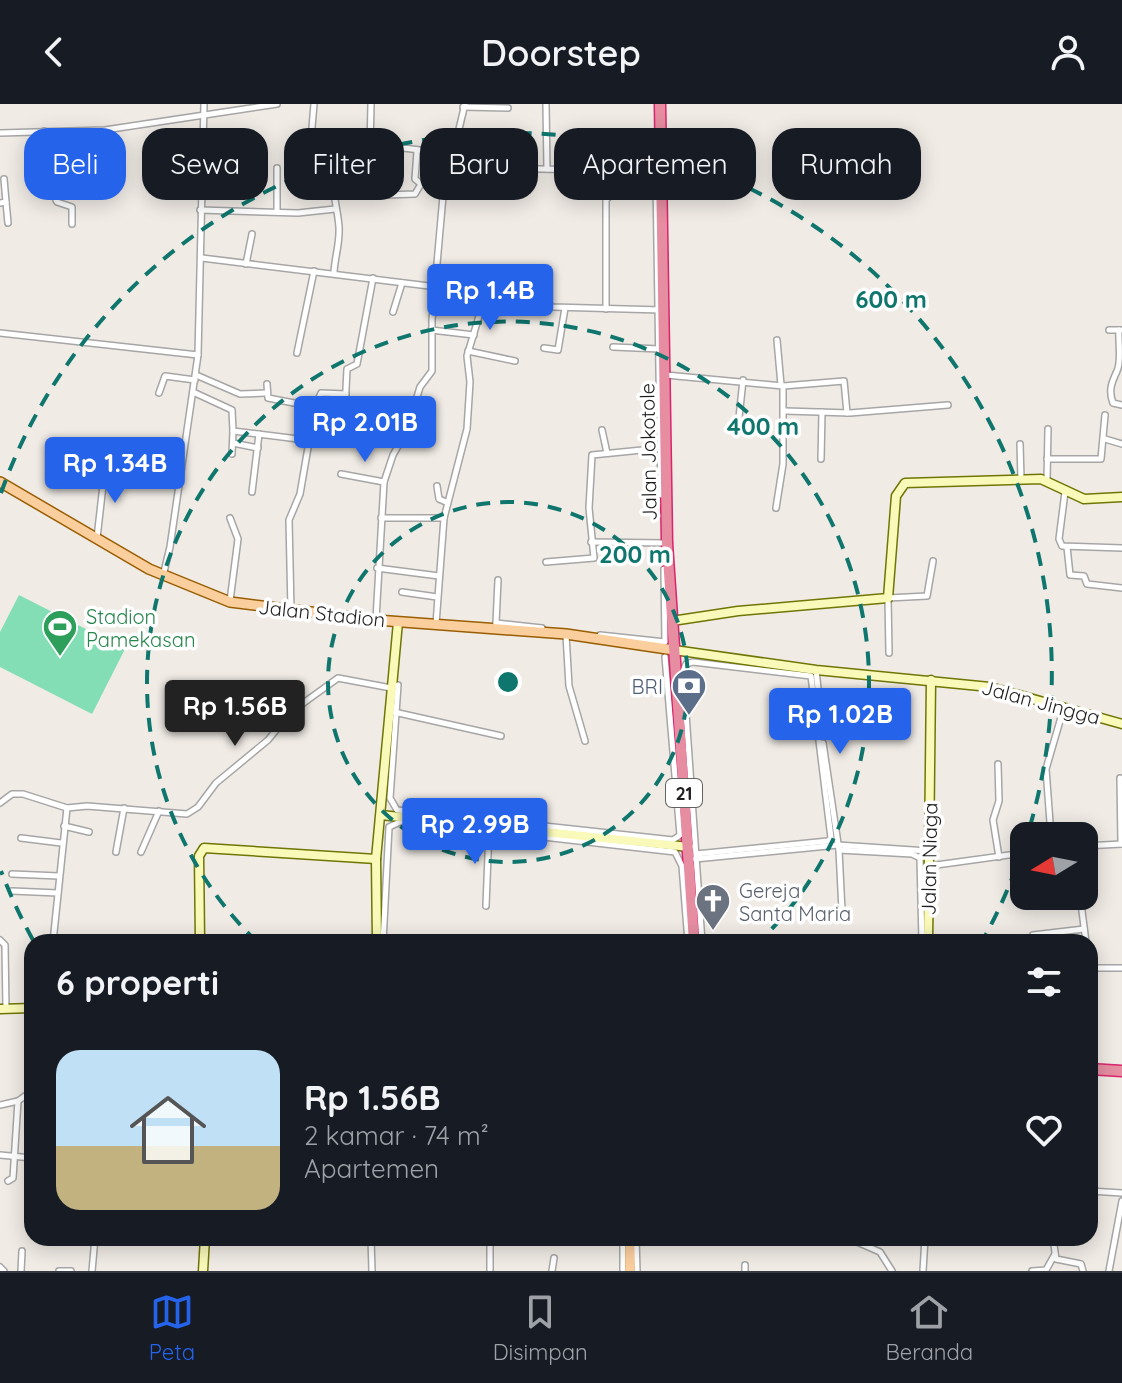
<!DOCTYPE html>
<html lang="id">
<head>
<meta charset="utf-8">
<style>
	body { margin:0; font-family:Quicksand,sans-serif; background:#242831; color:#f1f3f6; height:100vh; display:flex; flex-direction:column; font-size:30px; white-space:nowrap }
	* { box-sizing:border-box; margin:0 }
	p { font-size:26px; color:#9ea1a6 }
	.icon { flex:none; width:44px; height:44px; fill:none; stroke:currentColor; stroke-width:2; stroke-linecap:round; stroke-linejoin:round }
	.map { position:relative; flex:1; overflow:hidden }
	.side { position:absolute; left:24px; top:830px; width:1074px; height:312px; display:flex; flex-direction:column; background:#171b24; border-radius:24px; box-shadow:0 4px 20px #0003 }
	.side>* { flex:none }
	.top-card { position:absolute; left:24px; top:24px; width:1074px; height:72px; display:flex; gap:16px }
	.needle { width:52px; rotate:260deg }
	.fabs { position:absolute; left:1010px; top:718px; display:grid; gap:16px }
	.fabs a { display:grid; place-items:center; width:88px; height:88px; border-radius:16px; background:#171b24; box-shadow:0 4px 20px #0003; font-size:40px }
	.price { position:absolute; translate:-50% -68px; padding:0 18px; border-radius:8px; background:#2563eb; color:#fff; font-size:26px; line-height:52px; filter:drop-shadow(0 2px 4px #0008) }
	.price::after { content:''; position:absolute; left:50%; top:48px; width:24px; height:18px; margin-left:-12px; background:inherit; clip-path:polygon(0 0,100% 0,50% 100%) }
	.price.on { background:#222; color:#fff }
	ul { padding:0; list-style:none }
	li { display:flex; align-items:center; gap:24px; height:200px; padding:0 32px }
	li span { display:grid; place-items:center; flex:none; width:224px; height:160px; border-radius:24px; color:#555 }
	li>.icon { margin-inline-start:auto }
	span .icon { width:96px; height:96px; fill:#fffc; stroke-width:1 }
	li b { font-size:34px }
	h2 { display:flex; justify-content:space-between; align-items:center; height:96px; padding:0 32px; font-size:34px }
	.tag { padding:0 28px; border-radius:24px; background:#171b24; box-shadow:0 4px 20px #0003; font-size:28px; line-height:72px }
	.tag.on { background:#2563eb; color:#fff }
	header { display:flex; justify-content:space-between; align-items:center; height:104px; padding:0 32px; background:#171b24; font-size:36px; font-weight:600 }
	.menu { display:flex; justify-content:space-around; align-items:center; height:112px; border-top:2px solid #363941; background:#171b24; font-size:22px; color:#9ea1a6 }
	.menu a { display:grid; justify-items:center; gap:4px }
	.menu .on { color:#2563eb }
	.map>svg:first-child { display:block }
	.pitch { fill:#83deb6 }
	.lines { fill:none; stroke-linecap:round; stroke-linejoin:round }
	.street-casing { stroke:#a6a6a6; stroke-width:8 }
	.secondary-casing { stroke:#707605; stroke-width:11 }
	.primary-casing { stroke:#995e01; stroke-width:12 }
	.highway-casing { stroke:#da256d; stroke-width:13 }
	.street { stroke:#fff; stroke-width:5 }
	.secondary { stroke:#f9f9b9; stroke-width:8 }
	.primary { stroke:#fbce9e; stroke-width:9 }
	.highway { stroke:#e68da2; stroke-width:10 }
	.ring { fill:none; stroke:#0f766e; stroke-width:4; stroke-dasharray:14 10 }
	.labels { text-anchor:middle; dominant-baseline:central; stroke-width:7; stroke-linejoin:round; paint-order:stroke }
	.shield { fill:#fff; stroke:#626262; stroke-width:2 }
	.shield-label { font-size:18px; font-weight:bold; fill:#1f1f1f }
	.street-label { font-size:20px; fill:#1f1f1f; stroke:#fff }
	.leisure-label { font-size:20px; fill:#27864d; stroke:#fff; text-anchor:start }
	.service-label { font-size:20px; fill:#4e5e75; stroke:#fff; text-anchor:end }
	.worship-label { font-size:20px; fill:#5b616d; stroke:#fff; text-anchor:start }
	.centre { fill:#0f766e; stroke:#fff; stroke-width:4 }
	.ring-label { font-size:24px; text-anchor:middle; font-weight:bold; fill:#0f766e; stroke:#fff; stroke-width:7; stroke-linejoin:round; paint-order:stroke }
</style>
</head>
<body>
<header><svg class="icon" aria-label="back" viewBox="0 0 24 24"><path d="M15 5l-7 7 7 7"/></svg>Doorstep<svg class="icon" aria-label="person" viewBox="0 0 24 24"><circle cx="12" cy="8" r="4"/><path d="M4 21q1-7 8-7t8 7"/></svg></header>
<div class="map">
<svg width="1122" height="1167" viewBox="0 0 1122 1167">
	<rect width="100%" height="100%" fill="#f0ebe5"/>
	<!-- pitch -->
	<polygon class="pitch" points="19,491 125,545 92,610 0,563 0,528"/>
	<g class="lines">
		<defs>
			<g id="street">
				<polyline points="546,0 547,65"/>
				<polyline points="463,3 508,4"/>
				<polyline points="44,27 53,90 57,98 72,103 72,120"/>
				<polyline points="88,27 99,86"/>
				<polyline points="0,29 105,26 277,0"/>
				<polyline points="370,44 371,0"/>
				<polyline points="417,47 415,75 421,80 508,83 512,66"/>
				<polyline points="309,59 314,0"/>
				<polyline points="449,63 584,66"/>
				<polyline points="277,64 277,108"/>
				<polyline points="4,75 6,98"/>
				<polyline points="656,77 661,391"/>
				<polyline points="355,92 415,90 421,80"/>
				<polyline points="0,99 6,98 8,119"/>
				<polyline points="200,106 298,109 335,105"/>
				<polyline points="202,154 486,189 553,203 661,206"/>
				<polyline points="246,160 252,130"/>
				<path d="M334,168C335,152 340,139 339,123C337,95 325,74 343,47L395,43L453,50"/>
				<polyline points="606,205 606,96 612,90 657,89"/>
				<polyline points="393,208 402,179"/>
				<polyline points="431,226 474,231"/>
				<polyline points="1109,226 1121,226"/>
				<path d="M1119,226C1118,237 1122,257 1117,267C1112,278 1108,286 1113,299L1122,301"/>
				<polyline points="0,229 198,251"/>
				<polyline points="777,236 781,281"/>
				<polyline points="613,243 660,245"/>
				<polyline points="544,244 558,246 565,204"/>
				<polyline points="468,247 515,257"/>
				<polyline points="297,249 314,167"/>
				<polyline points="196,271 240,290 266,289"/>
				<polyline points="666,271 783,282 783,360 776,404"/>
				<polyline points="267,280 268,294 315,303"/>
				<polyline points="783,282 844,277 847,309"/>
				<polyline points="193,288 232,306 233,327 298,335 304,332 309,318"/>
				<polyline points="159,289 165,272 195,276"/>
				<polyline points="785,307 850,309 948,301"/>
				<polyline points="312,320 344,325 347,265 357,260 373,174"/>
				<polyline points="738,323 743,276"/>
				<polyline points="602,326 607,349"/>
				<polyline points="1105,335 1122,340"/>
				<polyline points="233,339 258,344"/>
				<polyline points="1020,340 1021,375"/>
				<polyline points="232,350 233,327"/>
				<polyline points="821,355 822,308"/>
				<polyline points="1047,355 1101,355 1105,311"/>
				<polyline points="341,370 384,378"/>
				<polyline points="1047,376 1048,325"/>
				<polyline points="437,382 439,395 446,398"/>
				<polyline points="252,388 259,330"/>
				<polyline points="1065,388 1059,435 1062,442 1122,444"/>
				<polyline points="381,414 444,414"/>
				<polyline points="97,434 105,364"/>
				<polyline points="591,438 666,439"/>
				<polyline points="1067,443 1070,471 1084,472 1087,480 1122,484"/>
				<polyline points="546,458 594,454 589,404 592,351 662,344"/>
				<polyline points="377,464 439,472"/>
				<polyline points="163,472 170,443 198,251 204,0"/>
				<polyline points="402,488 437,493"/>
				<polyline points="230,497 238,435 230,414"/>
				<polyline points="291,506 289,416 300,390 315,303 321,289 346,290"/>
				<polyline points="376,515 384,378 393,351 407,326 420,283 432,267 432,216 443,92 465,0"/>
				<polyline points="496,519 542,524"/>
				<polyline points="496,519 498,476"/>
				<polyline points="436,520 444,414 467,325 470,278 467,252 486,189"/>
				<polyline points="566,531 569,582 585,637"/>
				<polyline points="600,531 665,538 664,465"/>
				<polyline points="889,549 888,494 927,492 933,457"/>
				<polyline points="816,566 818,585"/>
				<polyline points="398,581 390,694 397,706 673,736 680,731 665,553"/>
				<polyline points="394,608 501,632"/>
				<polyline points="823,639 839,746 842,807"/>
				<polyline points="998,660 999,697 993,716 999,753"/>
				<polyline points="1120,674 1121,740"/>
				<polyline points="0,699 12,690 23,690 67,704 87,702 187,710 198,703 216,679 268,636 291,608 338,574 391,584"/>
				<polyline points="428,720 675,748 682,762 688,838"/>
				<polyline points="64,722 89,728"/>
				<polyline points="1051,732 1046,665 1064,603"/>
				<polyline points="21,734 61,739"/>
				<polyline points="1084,742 1122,740"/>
				<polyline points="839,746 912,750 920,754 922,838"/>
				<polyline points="116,748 124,704"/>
				<polyline points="141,748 159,707"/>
				<polyline points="696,750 828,737 831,734 811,572 693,558 686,560 683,567 702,838"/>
				<polyline points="695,755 838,741 928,747"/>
				<polyline points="929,762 1024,749"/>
				<polyline points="12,770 59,772"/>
				<polyline points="12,787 58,789"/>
				<polyline points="1080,792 1086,838"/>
				<polyline points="486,802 489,725"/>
				<polyline points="1033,831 1084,825"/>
				<polyline points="0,836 5,841 6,905"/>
				<polyline points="53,838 67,704"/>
				<polyline points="383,838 389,723 402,717"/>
				<polyline points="1090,864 1122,864"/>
				<polyline points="0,1001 18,997 32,987"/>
				<polyline points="0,1051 32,1054"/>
				<polyline points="8,1077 13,1074 18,997"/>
				<polyline points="1090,1087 1122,1089"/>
				<polyline points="371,1134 372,1167"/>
				<polyline points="636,1134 637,1167"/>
				<polyline points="848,1134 880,1148 892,1167"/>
				<polyline points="1053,1134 1056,1155 1081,1160 1083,1167"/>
				<polyline points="0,1163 4,1167"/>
				<polyline points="21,1167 22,1147"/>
				<polyline points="59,1167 71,1167"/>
				<polyline points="92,1167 95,1134"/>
				<polyline points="490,1167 490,1140"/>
				<polyline points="552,1167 554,1154"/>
				<polyline points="623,1167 623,1134"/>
				<polyline points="745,1167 745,1161"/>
				<polyline points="923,1167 925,1134"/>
				<polyline points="1032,1167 1046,1166 1055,1150"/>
				<polyline points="1109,1167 1122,1097"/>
			</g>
			<g id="secondary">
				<polyline points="672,517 738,507 888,494 896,392 905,379 1041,375 1084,395 1122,393"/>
				<polyline points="674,546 816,566 990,583 1122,620"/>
				<polyline points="381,711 689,743"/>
				<polyline points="200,838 199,752 204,744 376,755"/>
				<polyline points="377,838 376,755 398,518"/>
				<polyline points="928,838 931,576"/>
				<polyline points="0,905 32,904"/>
				<polyline points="203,1167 205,1134"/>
			</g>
			<g id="primary">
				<polyline points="0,378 149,465 230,498 376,516 566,530 674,546"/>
				<polyline points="630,1167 630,1134"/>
			</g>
			<g id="highway">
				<polyline points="660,0 667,439 694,838"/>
				<polyline points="1090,965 1122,967"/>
			</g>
		</defs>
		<!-- street casing -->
		<use href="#street" class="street-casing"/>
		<!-- secondary casing -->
		<use href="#secondary" class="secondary-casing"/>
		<!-- primary casing -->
		<use href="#primary" class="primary-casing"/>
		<!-- highway casing -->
		<use href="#highway" class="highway-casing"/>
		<!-- street -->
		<use href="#street" class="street"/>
		<!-- secondary -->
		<use href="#secondary" class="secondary"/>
		<!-- primary -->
		<use href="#primary" class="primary"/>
		<!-- highway -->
		<use href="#highway" class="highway"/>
	</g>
	<!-- distance rings -->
	<g class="ring">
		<circle cx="508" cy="578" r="180"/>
		<path d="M257 838A361 361 0 1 1 759 838"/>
		<path d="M1024 741A541 541 0 0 1 983 836M33 836A541 541 0 0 1 1 767M1 389A541 541 0 0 1 1027 732"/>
	</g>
	<!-- icons -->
	<defs>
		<symbol id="stadium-pin" viewBox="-11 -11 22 30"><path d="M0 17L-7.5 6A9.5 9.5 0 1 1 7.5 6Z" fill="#2e9e5b" stroke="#fff"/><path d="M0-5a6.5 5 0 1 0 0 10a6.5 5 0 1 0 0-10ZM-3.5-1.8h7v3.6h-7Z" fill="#fff"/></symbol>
		<symbol id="bank-pin" viewBox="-11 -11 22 30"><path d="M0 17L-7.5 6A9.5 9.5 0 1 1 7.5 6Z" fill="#5c6f8a" stroke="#fff"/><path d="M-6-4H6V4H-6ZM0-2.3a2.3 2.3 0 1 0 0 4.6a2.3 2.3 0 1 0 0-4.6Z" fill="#fff"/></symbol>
		<symbol id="church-pin" viewBox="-11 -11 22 30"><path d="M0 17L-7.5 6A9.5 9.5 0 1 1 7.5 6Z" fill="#6b7280" stroke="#fff"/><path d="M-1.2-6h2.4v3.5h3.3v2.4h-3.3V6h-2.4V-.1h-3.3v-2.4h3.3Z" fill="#fff"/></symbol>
	</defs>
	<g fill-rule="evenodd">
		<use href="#stadium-pin" x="40" y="503" width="40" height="54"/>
		<use href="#bank-pin" x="669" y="562" width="40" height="54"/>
		<use href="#church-pin" x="693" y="777" width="40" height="54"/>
	</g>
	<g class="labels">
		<!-- shield labels -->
		<rect class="shield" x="666" y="675" width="36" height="28" rx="6"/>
		<g class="shield-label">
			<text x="684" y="689">21</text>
		</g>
		<!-- street labels -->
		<g class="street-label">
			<text transform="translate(648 348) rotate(-91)">Jalan Jokotole</text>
			<text transform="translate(322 509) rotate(6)">Jalan Stadion</text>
			<text transform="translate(1041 598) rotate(15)">Jalan Jingga</text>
			<text transform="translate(929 755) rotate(-89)">Jalan Niaga</text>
		</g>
		<!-- leisure labels -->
		<g class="leisure-label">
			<text x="86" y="512">Stadion<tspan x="86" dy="23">Pamekasan</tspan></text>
		</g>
		<!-- service labels -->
		<g class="service-label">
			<text x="663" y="582">BRI</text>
		</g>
		<!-- worship labels -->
		<g class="worship-label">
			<text x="739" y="786">Gereja<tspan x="739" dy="23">Santa Maria</tspan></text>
		</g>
	</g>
	<circle cx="508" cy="578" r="12" class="centre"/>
	<g class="ring-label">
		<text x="891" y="204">600 m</text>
		<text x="763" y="331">400 m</text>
		<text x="635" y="459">200 m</text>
	</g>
</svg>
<div class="fabs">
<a><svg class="needle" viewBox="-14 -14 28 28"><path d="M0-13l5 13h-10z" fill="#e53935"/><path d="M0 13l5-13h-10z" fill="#9ea1a6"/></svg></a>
</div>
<b class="price" style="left:490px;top:228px">Rp 1.4B</b>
<b class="price" style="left:365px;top:360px">Rp 2.01B</b>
<b class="price" style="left:115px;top:401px">Rp 1.34B</b>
<b class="price on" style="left:235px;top:644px">Rp 1.56B</b>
<b class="price" style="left:840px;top:652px">Rp 1.02B</b>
<b class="price" style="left:475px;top:762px">Rp 2.99B</b>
<div class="top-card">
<a class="tag on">Beli</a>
<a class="tag">Sewa</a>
<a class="tag">Filter</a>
<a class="tag">Baru</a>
<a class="tag">Apartemen</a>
<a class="tag">Rumah</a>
</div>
<section class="side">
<h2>6 properti<svg class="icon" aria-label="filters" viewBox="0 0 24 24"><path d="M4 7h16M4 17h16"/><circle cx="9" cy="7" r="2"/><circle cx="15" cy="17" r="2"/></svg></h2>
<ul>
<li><span style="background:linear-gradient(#bfe0f5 60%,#c2b280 0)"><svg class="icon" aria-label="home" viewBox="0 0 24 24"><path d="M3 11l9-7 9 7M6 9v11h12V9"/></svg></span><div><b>Rp 1.56B</b><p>2 kamar · 74 m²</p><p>Apartemen</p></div><svg class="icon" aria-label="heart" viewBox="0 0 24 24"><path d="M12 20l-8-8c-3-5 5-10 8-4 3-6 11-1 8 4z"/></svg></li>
</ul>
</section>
</div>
<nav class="menu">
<a class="on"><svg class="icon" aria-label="map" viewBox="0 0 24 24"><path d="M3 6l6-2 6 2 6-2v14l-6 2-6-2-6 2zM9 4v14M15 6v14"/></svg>Peta</a>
<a><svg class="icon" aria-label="saved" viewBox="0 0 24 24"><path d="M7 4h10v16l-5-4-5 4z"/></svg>Disimpan</a>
<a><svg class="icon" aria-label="home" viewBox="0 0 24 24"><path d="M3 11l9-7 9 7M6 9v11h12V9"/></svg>Beranda</a>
</nav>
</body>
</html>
